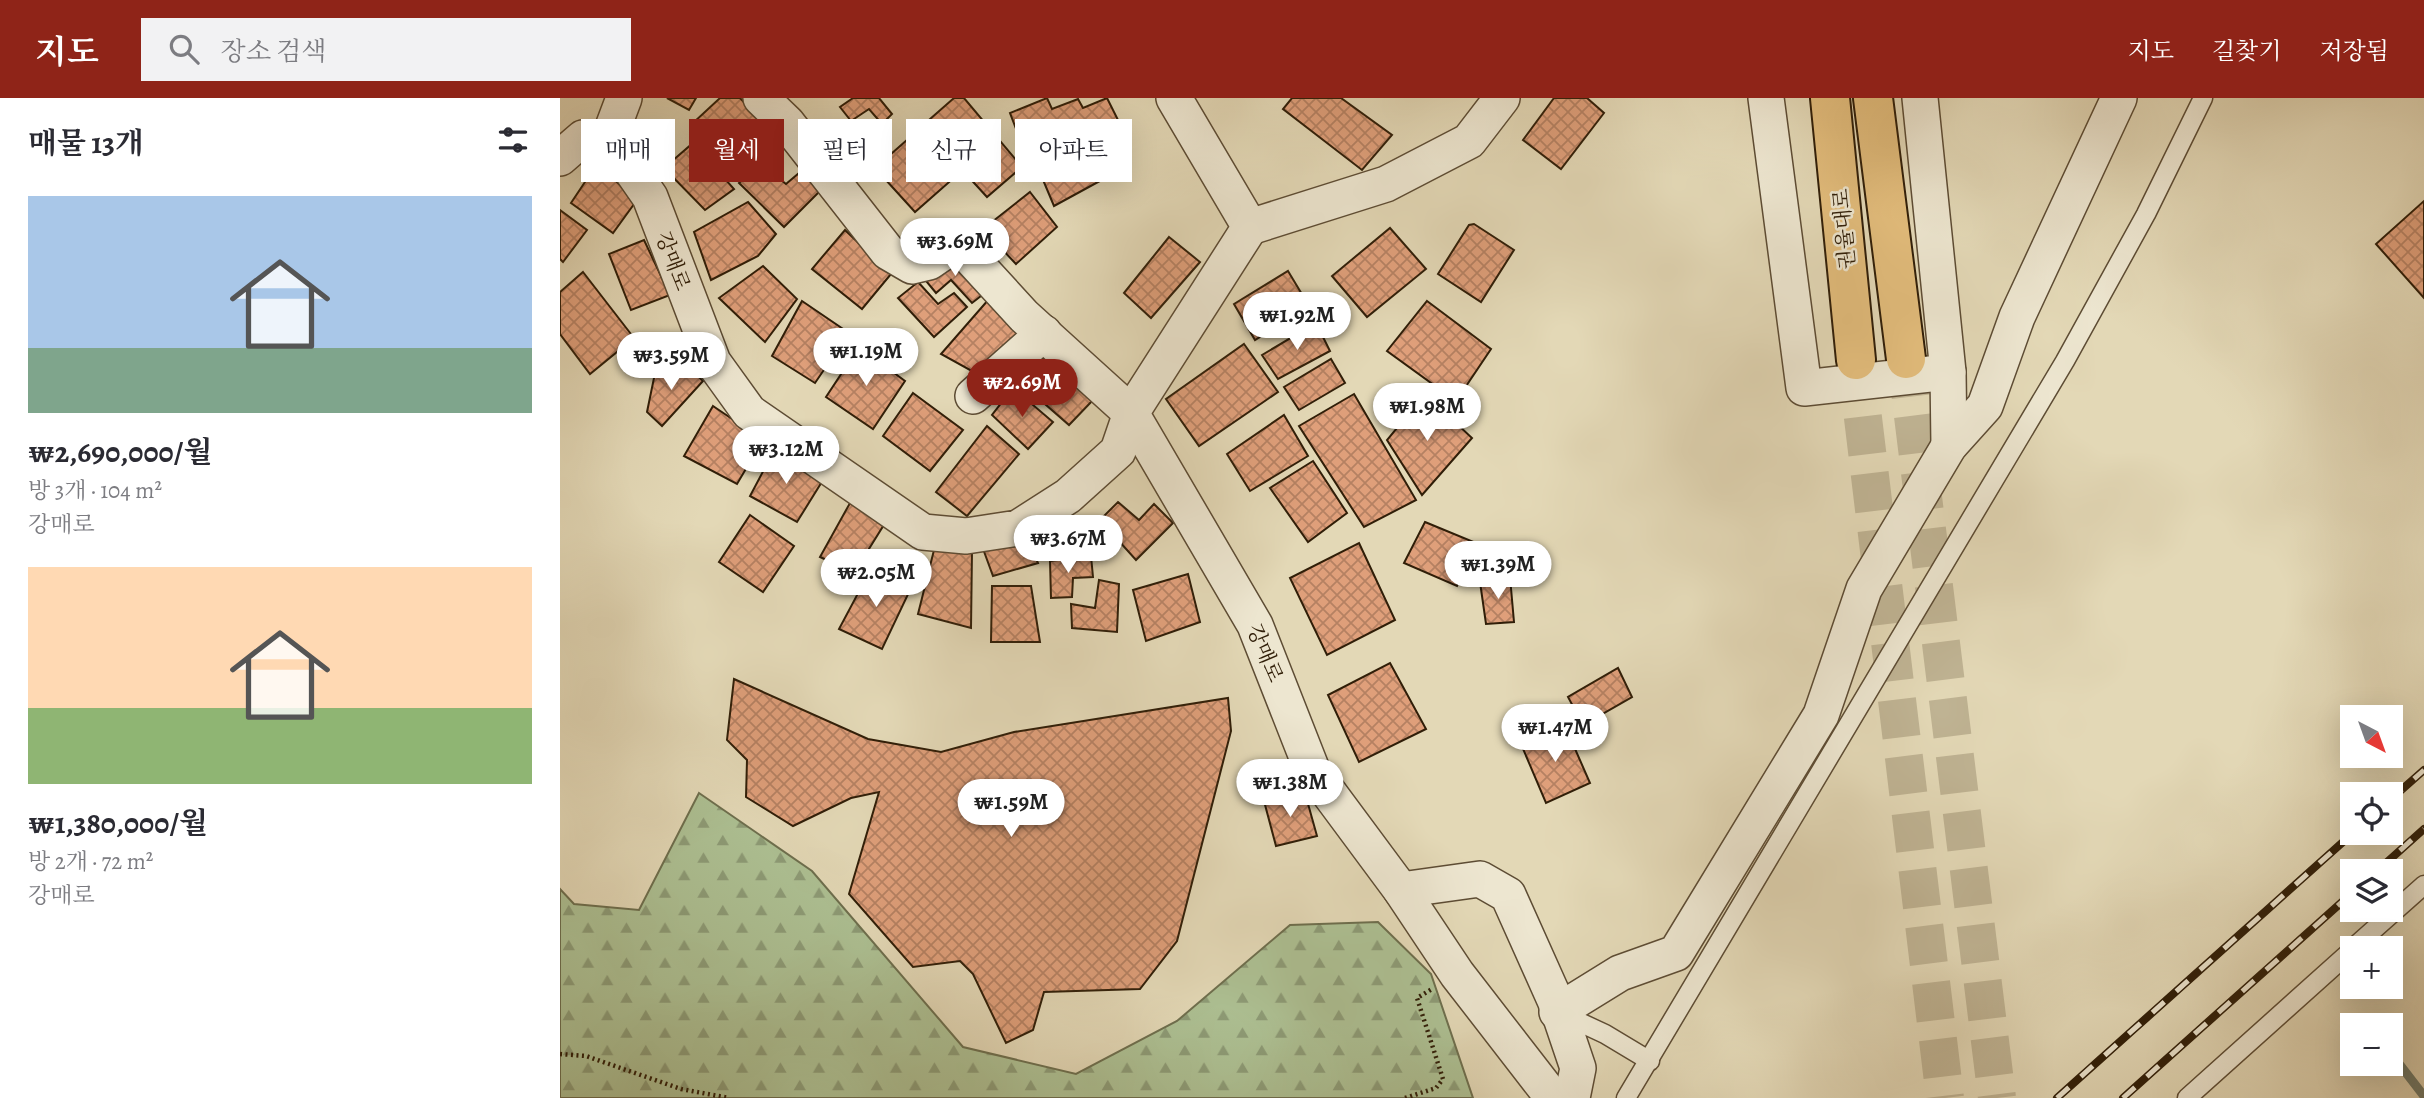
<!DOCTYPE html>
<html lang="ko">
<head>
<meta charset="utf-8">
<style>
	body { margin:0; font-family:Alegreya,"Noto Serif KR",serif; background:#f2f2f3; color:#2b2b33; height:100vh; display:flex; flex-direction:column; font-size:26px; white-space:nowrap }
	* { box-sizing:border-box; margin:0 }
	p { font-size:23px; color:#7c7c81 }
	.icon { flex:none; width:38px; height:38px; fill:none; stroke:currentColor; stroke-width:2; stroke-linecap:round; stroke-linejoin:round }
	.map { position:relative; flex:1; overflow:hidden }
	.sheet { display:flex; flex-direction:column; background:#fff; width:560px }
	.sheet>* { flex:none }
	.banner { position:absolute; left:21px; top:21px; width:665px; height:63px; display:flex; gap:14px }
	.needle { width:46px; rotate:139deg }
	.tools { position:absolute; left:1780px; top:607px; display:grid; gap:14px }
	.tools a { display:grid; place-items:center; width:63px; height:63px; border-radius:0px; background:#fff; box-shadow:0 7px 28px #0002; font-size:35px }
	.price { position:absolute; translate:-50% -60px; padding:0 16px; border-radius:24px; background:#fff; color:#222; font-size:23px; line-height:46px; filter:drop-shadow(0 2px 4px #0008) }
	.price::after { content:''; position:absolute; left:50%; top:42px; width:21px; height:16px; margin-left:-10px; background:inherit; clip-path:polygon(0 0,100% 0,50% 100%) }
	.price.selected { background:#8f2418; color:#fff }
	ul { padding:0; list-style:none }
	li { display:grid; align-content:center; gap:14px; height:371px; padding:0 28px }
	li span { display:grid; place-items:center; height:217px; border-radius:0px; color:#555 }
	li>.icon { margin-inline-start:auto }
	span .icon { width:126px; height:126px; fill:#fffc; stroke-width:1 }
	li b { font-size:30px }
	h2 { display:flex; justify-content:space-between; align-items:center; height:84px; padding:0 28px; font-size:30px }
	.chip { padding:0 24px; border-radius:0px; background:#fff; box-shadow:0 7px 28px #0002; font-size:24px; line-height:63px }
	.chip.selected { background:#8f2418; color:#fff }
	header { display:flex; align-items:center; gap:42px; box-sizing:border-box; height:98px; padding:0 35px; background:#8f2418; color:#fff }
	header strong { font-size:33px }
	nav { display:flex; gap:38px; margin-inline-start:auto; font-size:24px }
	.search { width:490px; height:63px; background:#f2f2f3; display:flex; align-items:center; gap:18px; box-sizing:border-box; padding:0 24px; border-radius:0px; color:#7c7c81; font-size:26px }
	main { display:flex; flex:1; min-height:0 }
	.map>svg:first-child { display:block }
	.forest { fill:url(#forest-firs); stroke:#6e6f4e; stroke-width:2 }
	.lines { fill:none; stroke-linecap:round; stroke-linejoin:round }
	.stream { stroke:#6d7b6d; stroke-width:9 }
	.building { fill:url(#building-cross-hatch); stroke:#301e08; stroke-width:2 }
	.trunk-tunnel { stroke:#bfb393; stroke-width:38; stroke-dasharray:38 19; stroke-linecap:butt }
	.service-casing { stroke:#5d4c34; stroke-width:21 }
	.minor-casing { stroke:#5d4c34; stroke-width:38 }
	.trunk-casing { stroke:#301e08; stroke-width:42 }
	.path { stroke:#301e08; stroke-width:4.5; stroke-dasharray:2 3.5; stroke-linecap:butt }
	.service { stroke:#ede6d0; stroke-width:18 }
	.minor { stroke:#ede6d0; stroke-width:35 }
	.trunk { stroke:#e2bc7b; stroke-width:38 }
	.rail-casing { stroke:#301e08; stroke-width:8 }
	.rail { stroke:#ede6d0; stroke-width:5; stroke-dasharray:16; stroke-linecap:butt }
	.labels { text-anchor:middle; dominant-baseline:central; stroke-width:5; stroke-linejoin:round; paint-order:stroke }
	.street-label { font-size:21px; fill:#301e08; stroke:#ede6d0 }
</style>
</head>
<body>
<header>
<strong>지도</strong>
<div class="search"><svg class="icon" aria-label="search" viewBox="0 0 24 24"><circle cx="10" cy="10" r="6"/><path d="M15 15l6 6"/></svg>장소 검색</div>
<nav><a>지도</a><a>길찾기</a><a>저장됨</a></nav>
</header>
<main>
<section class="sheet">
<h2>매물 13개<svg class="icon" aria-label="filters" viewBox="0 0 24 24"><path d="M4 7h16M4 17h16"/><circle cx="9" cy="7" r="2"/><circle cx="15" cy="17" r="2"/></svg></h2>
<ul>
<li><span style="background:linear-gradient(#a9c7e8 70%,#7fa58c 0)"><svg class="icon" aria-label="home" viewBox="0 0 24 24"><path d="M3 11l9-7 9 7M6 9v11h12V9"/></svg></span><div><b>₩2,690,000/월</b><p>방 3개 · 104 m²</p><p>강매로</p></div></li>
<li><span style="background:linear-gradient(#ffd9b3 65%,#8fb573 0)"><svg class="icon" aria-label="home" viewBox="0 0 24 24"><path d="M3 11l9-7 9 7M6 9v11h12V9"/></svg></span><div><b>₩1,380,000/월</b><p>방 2개 · 72 m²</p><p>강매로</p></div></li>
</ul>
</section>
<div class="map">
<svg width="1864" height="1000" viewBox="0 0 1864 1000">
	<defs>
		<pattern id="forest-firs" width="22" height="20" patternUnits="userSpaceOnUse" patternTransform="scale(1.75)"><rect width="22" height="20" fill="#adc093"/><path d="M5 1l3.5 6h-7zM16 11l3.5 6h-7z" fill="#8d9b76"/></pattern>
		<pattern id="building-cross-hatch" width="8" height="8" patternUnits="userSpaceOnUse" patternTransform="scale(1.75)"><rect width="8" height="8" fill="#df9f7a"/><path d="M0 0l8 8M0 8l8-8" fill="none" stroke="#b58162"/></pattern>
	</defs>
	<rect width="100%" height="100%" fill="#e3d8b6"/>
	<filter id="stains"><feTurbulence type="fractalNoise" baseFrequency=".00286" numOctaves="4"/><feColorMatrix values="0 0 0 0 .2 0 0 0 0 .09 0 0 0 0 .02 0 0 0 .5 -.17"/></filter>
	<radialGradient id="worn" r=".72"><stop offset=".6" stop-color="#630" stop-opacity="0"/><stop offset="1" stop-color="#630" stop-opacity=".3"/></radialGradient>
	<!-- forest -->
	<polygon class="forest" points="139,695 252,773 403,949 516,976 617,923 730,827 818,824 871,876 913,1000 0,1000 0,791 14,806 79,812"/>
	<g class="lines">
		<!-- stream -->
		<polyline class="stream" points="1830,954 1864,998"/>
	</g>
	<!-- building -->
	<g class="building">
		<polygon points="107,0 136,0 129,12"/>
		<polygon points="160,0 180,0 207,29 169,62 133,25"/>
		<polygon points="293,0 319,0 332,16 322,26 309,11 291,23 280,9"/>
		<polygon points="394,0 404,0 462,69 427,99 362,28"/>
		<polygon points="487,0 492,11 518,1 523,10 547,0 559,24 469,65 450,15"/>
		<polygon points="732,0 781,0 832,37 802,72 723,11"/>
		<polygon points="994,0 1027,0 1044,15 1001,71 963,42"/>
		<polygon points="284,23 295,36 308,27 320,40 289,68 264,38"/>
		<polygon points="355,35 396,78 355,114 315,70"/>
		<polygon points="133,45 174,91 145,112 104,70"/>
		<polygon points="531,45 549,78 494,108 478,70"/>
		<polygon points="200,65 226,86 245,70 263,90 224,129 179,85"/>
		<polygon points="37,66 77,102 53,135 11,105"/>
		<polygon points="470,94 497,129 456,166 423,131"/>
		<polygon points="1864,103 1864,200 1816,146"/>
		<polygon points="188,104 216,136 198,158 151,182 134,134"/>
		<polygon points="0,112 27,132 3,164 0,161"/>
		<polygon points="914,126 954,152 921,204 878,176 909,127"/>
		<polygon points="830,130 866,171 807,219 772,178"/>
		<polygon points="285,132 331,176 302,211 252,171"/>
		<polygon points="609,139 640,164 591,220 564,195"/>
		<polygon points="84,142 110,197 71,212 49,156"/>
		<polygon points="396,156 426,194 412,205 391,182 376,195 362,178"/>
		<polygon points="203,168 237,201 205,244 159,200"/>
		<polygon points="728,173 749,208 695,242 674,206"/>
		<polygon points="23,174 74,240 30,276 0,236 0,194"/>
		<polygon points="358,184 378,206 394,195 407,209 374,239 338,200"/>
		<polygon points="429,201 464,233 419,277 381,256"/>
		<polygon points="242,203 289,235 255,285 212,258"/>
		<polygon points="867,203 931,251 896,303 827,253"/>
		<polygon points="756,225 770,253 718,281 702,257"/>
		<polygon points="684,246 718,294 639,348 606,301"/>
		<polygon points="299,249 345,283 313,331 266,299"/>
		<polygon points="483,257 533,302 509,327 461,285"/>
		<polygon points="771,261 785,285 739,312 724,289"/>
		<polygon points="128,268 143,283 102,328 87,314 95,275"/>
		<polygon points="453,290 493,324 468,351 432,317"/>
		<polygon points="353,295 403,332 370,373 323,338"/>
		<polygon points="794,296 856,402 804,429 739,328"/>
		<polygon points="865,296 912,340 862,397 827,342"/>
		<polygon points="153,308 203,342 177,386 124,358"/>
		<polygon points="724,317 748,358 690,393 667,356"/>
		<polygon points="427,328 459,356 407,418 376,394"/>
		<polygon points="215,351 263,382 237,424 190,398"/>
		<polygon points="753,363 787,415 748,444 710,390"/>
		<polygon points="558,404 579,422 594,406 613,425 576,462 540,422"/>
		<polygon points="290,405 325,425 294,475 260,459"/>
		<polygon points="190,417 234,448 203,494 159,464"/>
		<polygon points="865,424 916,445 897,488 844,465"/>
		<polygon points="465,436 478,465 433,478 422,448"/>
		<polygon points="799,445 835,522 767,557 730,480"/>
		<polygon points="375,448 412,453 411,530 358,516"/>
		<polygon points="531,458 533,479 513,480 512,499 491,500 490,463"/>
		<polygon points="312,469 351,490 322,551 279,531"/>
		<polygon points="628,476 640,524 586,543 573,492"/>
		<polygon points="950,479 954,524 926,526 920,484"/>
		<polygon points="539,482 559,486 557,534 512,530 511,506 535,510"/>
		<polygon points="432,488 471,488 480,544 431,544"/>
		<polygon points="830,565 866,631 799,664 768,597"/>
		<polygon points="1058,570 1072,599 1023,627 1008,599"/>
		<polygon points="174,581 308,641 381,654 454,634 668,600 671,633 617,843 580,891 484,894 473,932 446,945 413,876 400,863 353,869 289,796 319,694 291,700 233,728 186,699 187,662 167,642"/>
		<polygon points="1005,628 1030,685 986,705 961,646"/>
		<polygon points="721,664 726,687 699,695 692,671"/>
		<polygon points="745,695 757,738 716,748 704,703"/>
	</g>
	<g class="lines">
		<!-- trunk-tunnel -->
		<g class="trunk-tunnel">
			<polyline points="1346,261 1437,1000"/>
			<polyline points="1296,262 1385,1000"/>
		</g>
		<defs>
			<g id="service">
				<polyline points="1793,850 1864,787"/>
				<polyline points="1000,915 1045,936 1090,963"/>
				<polyline points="1066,1000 1505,263 1586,116 1643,0"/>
				<polyline points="1627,1000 1792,852"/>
			</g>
			<g id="minor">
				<polyline points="614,0 690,129 571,315 695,527 752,672 841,792 897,876 993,1000"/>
				<polyline points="1206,0 1244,290 1388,274 1360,0"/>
				<polyline points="49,40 90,99 153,264 189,314 363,434 406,438 458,430 508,398 558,353 571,315 464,218 397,145 369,164 352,168 328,154 227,25 201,0"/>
				<polyline points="0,60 23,40 49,40 64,0"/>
				<polyline points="690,129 826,86 909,43 942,0"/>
				<polyline points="1388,274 1389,348"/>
				<polyline points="413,298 484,235"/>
				<polyline points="841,792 920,781 948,797 995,902 1018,970 1012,1000"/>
				<polyline points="997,914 1060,875 1116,855 1261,617 1304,491 1389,348 1425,308 1457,219 1559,0"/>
			</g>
			<g id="trunk">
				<polyline points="1270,0 1296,262"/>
				<polyline points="1313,0 1346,261"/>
			</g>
		</defs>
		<!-- service casing -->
		<use href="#service" class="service-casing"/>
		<!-- minor casing -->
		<use href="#minor" class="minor-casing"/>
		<!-- trunk casing -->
		<use href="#trunk" class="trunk-casing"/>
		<!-- path -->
		<g class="path">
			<polyline points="0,956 26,958 121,991 169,1000"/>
			<polyline points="845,1000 876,990 883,981 857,900 872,891"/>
		</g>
		<!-- service -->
		<use href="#service" class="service"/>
		<!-- minor -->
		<use href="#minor" class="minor"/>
		<!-- trunk -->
		<use href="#trunk" class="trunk"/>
		<defs>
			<g id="rail">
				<polyline points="1830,702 1864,672"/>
				<polyline points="1816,774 1864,731"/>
				<polyline points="1497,1000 1793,735"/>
				<polyline points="1563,1000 1792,795"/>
			</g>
		</defs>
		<!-- rail casing -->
		<use href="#rail" class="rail-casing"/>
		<!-- rail -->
		<use href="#rail" class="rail"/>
	</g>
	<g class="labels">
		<!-- street labels -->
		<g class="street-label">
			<text transform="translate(1284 131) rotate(-95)">권율대로</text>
			<text transform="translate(113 163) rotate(69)">강매로</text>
			<text transform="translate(705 555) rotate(67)">강매로</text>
		</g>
	</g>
	<rect width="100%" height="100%" filter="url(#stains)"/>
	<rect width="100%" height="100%" fill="url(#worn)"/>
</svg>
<div class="tools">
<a><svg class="needle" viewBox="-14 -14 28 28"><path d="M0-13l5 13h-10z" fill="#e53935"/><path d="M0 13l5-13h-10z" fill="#7c7c81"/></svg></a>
<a><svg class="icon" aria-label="locate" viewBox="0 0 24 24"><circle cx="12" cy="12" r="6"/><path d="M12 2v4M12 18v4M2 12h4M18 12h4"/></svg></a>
<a><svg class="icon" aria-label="layers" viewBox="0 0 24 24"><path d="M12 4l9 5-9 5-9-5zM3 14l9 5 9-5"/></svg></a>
<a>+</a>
<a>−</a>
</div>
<b class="price" style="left:395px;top:180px">₩3.69M</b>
<b class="price" style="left:737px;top:254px">₩1.92M</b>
<b class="price" style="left:306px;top:290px">₩1.19M</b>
<b class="price" style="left:111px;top:294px">₩3.59M</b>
<b class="price selected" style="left:462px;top:321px">₩2.69M</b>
<b class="price" style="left:867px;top:345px">₩1.98M</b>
<b class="price" style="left:226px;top:388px">₩3.12M</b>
<b class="price" style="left:508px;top:477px">₩3.67M</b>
<b class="price" style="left:938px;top:503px">₩1.39M</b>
<b class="price" style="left:316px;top:511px">₩2.05M</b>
<b class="price" style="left:995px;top:666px">₩1.47M</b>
<b class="price" style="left:730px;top:721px">₩1.38M</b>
<b class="price" style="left:451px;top:741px">₩1.59M</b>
<div class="banner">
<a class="chip">매매</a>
<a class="chip selected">월세</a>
<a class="chip">필터</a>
<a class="chip">신규</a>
<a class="chip">아파트</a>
</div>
</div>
</main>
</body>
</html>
